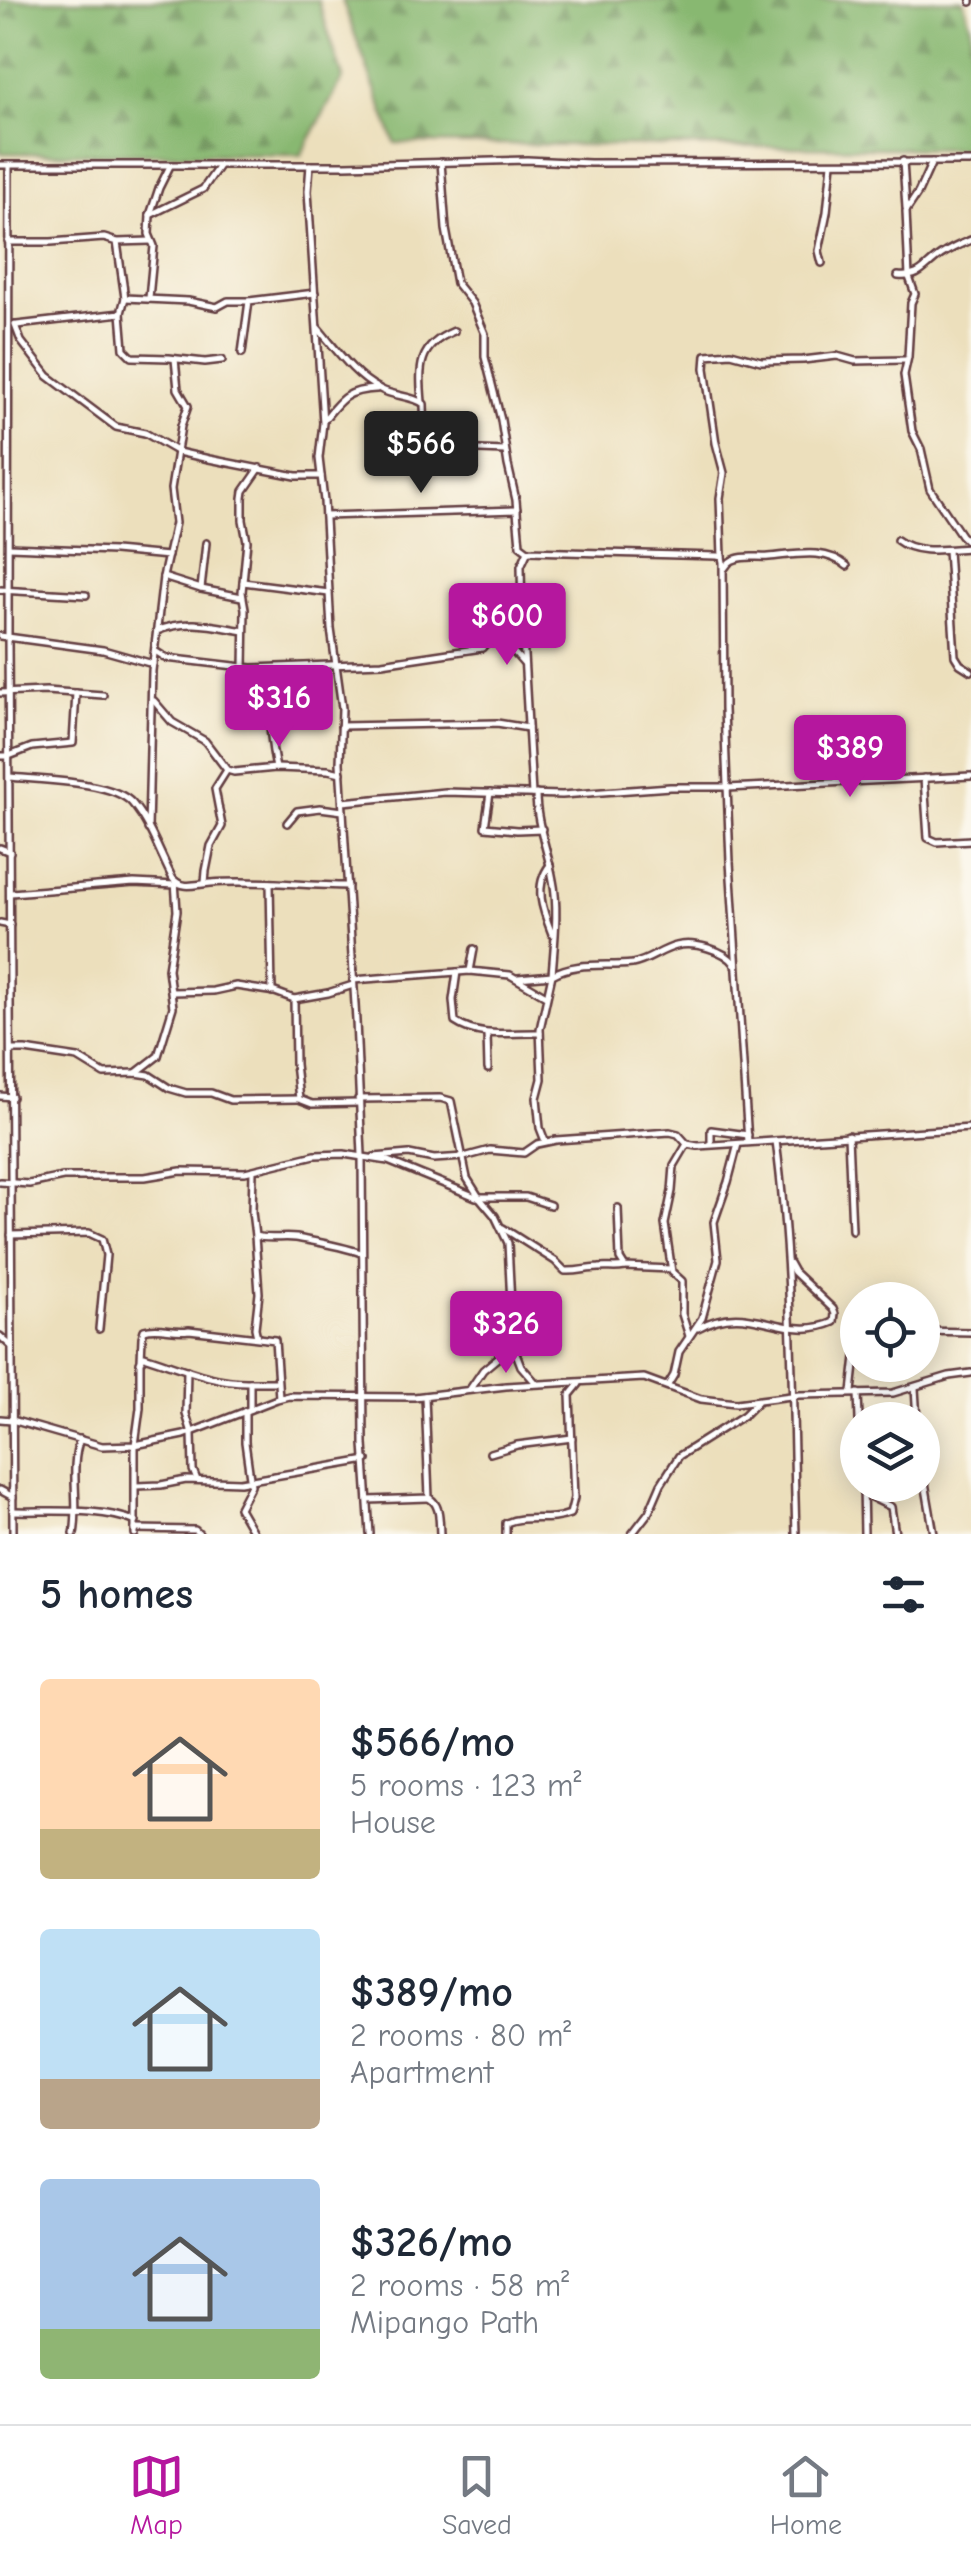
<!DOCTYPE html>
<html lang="en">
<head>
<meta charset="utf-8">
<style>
	body { margin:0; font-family:"Comic Neue",sans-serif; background:#f6f6f7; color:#1f2937; height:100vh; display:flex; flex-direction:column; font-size:38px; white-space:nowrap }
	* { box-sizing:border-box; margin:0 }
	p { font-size:32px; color:#747a83 }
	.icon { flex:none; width:55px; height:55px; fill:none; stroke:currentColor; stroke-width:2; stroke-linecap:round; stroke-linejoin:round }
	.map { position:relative; height:1534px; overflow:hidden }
	.details { display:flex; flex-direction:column; background:#fff; flex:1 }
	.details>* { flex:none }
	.controls { position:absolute; left:840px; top:1282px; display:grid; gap:20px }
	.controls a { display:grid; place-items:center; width:100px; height:100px; border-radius:50%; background:#fff; box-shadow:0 5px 25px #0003; font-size:50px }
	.price { position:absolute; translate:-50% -85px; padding:0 22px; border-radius:10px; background:#b5179e; color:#fff; font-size:32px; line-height:65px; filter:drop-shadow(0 2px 5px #0008) }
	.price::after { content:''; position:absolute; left:50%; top:60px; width:30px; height:22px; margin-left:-15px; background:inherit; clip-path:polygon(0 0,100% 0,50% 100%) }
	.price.active { background:#222; color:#fff }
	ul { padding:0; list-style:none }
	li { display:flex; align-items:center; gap:30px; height:250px; padding:0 40px }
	li span { display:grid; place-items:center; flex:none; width:280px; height:200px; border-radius:10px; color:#555 }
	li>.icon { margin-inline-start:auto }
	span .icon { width:120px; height:120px; fill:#fffc; stroke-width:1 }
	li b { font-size:42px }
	h2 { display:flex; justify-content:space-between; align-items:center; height:120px; padding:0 40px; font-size:42px }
	.tabs { display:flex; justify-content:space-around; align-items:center; height:140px; border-top:2px solid #e0e1e3; background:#fff; font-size:28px; color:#747a83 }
	.tabs a { display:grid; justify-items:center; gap:5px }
	.tabs .active { color:#b5179e }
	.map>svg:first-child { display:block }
	.forest { fill:url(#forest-firs); stroke:#696c4e; stroke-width:2.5 }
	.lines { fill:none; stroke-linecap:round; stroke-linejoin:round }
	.street-casing { stroke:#623c41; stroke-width:10 }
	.street { stroke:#fff; stroke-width:5 }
</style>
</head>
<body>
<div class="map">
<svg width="971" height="1534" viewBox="0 0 971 1534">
	<defs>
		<pattern id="forest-firs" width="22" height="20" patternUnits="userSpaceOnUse" patternTransform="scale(2.5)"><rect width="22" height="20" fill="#88b871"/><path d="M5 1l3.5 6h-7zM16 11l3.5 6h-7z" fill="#71955d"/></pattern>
	</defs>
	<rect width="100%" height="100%" fill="#fbf7ec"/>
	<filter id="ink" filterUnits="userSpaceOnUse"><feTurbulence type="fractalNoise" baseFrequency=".01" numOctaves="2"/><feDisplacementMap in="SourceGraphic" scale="20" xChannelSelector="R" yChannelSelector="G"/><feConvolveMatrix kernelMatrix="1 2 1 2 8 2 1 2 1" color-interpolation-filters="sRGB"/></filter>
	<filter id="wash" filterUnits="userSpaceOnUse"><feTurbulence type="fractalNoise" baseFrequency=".0048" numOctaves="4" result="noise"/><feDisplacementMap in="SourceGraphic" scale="40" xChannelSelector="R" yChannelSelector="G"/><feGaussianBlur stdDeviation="2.25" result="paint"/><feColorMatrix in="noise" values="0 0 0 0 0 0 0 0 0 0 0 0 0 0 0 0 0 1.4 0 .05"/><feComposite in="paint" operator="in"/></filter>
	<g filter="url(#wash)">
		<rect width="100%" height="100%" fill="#ecdfbc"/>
		<!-- forest -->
		<g class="forest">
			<polygon points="0,0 318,0 343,78 301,155 0,153"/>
			<polygon points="342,0 963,0 971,27 971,149 395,143"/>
		</g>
	</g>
	<g filter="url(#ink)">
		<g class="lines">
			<defs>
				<g id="street">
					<polyline points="971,0 971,2"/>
					<polyline points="903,161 906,208"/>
					<polyline points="441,162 446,229 456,283 472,303 485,334 485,357 501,420 508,465 516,500 520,545 528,551 717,556 722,557 723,562 724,709 730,862 748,1142"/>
					<polyline points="932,162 918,193 906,211 909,277 915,294 911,303 908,357 904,375 912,431 921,449 930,489 961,535 971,545"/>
					<polyline points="0,165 345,165 527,160 590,163 971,162"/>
					<polyline points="9,165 8,636 13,1534"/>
					<polyline points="310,165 308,191 323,423 319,458 324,501 331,629 342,708 340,763 356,1021 362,1155 364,1444 370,1534"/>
					<polyline points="150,215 203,189 219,166"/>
					<polyline points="8,242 51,242 104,238 117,242 151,241"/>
					<polyline points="822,263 819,251 827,212 832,163"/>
					<path d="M898,276C922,278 923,267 941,255C950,249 961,244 971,240"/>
					<polyline points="125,298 188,301 217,307 228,301 249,301"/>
					<polyline points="149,298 154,246 149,234 150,215 159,188 170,166"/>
					<polyline points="121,313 124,349 132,357 169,358 205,362 222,360"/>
					<polyline points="15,325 21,341 48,376 116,427 145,433 178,452 209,459 296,476 321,476"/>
					<polyline points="17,325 121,313 125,298 117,242"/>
					<path d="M318,328C336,349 354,376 380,389C394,397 412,395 424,404L425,443L428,448L505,451"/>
					<polyline points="242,353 249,301 315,293"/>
					<path d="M422,402C419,367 418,346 454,331"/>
					<path d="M324,420C341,398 348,390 376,389"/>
					<polyline points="325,516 517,510"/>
					<path d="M897,540C916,555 948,549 971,548"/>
					<polyline points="9,547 114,551 168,556"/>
					<polyline points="948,550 955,656 960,664 971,671"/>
					<polyline points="528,551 521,566 522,620 532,794"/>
					<polyline points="722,557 720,498 724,473 716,443 705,368 706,355 731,353 761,361 803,360 837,356 855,361 906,360"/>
					<path d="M724,569C728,564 729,561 736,559C746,555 758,558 769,557C795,555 825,547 847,566"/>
					<polyline points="163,577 201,589 242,597"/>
					<polyline points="243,582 329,593"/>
					<polyline points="201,589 206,543"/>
					<polyline points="0,590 86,595"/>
					<path d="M157,631C187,618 214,626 244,631"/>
					<polyline points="0,636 103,650 153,664"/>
					<polyline points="155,651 166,658 252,668 382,663 482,648 490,639 501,638 524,664"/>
					<polyline points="244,668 245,609 242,592 247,541 243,520 243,498 244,491 260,468"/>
					<path d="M259,668C260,677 264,683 266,692C270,718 270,742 276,768"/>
					<polyline points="0,693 46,691 103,695"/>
					<polyline points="154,701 172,722 205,741 227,770 234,772 276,768 328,770 341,773"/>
					<polyline points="341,726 497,723 528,728"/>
					<polyline points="0,756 9,756 32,747 73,743 76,693"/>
					<path d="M10,777C39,780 113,781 132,803C150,824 160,854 173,879C184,890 196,884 211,883C256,879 302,886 348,886"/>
					<polyline points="924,778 928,838 937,842 971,840"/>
					<polyline points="727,788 971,776"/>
					<polyline points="490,793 485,827 517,830 542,829"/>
					<polyline points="343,802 445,792 562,795 670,787 727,787"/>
					<polyline points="287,823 297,811 320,808 343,811"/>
					<polyline points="148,829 152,671 163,577 175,523 171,489 181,426 188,406 178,389 175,359"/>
					<polyline points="0,848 10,852"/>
					<path d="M550,865C533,886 543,911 552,934"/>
					<polyline points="205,883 206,871 211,846 222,826 215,789 227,770"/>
					<polyline points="270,883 272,992"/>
					<polyline points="11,893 134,883 176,885"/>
					<polyline points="0,923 10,925"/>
					<polyline points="470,971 474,949"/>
					<path d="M457,972L453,1000L455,1022C480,1039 511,1032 540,1033"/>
					<path d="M518,978L552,975C554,945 559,909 553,880C548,851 536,823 536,794"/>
					<polyline points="353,980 470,971 510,975 546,996"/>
					<polyline points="172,992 213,991 236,986 275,992 294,999 295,1064 299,1099 312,1104 358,1103"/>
					<polyline points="294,999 328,993 353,985"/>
					<polyline points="487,1034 488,1069"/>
					<polyline points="11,1050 25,1050 78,1058 104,1074 136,1073 149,1075 169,1088 186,1093 211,1093 230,1100 299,1099"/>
					<polyline points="136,1073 158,1056 173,1007 168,969 177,911 175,881"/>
					<polyline points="0,1096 12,1097"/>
					<polyline points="358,1099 440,1098 451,1101 467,1178 479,1197 495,1216 508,1243 513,1345 521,1366 536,1383"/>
					<polyline points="848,1135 852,1230"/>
					<path d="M545,1141L540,1128L537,1098L542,1079L540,1029L552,975C576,961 605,967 632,964C649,961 660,950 676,946C693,941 725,950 735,964"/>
					<path d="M776,1141C793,1271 792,1403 796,1534"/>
					<polyline points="711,1143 711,1130 748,1135"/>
					<polyline points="687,1144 674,1166 672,1191 665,1224 672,1272 682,1281 682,1314 689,1336"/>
					<polyline points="374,1157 409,1154 434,1159 464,1157 490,1150 524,1153 537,1144 556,1140 670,1132 678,1134 687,1144 698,1146 971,1128"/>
					<path d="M253,1171L252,1212L255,1236C269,1240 283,1236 296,1238C317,1242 342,1246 361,1253"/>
					<polyline points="0,1182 29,1184 63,1177 145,1177 181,1171 245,1172 315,1155 344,1154 388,1161 476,1197 526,1197 550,1205"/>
					<polyline points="618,1208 620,1259 625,1267 671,1269"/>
					<path d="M503,1228L555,1261L565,1271C578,1272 587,1268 599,1268C609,1267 615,1269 625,1267"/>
					<polyline points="11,1235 89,1233 102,1239 106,1255 99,1329"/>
					<polyline points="255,1236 259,1293 255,1328 257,1337"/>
					<path d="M698,1328C751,1298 784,1344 834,1322L835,1314L833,1309L794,1272L789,1263"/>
					<polyline points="922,1331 971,1332"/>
					<polyline points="0,1336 11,1346"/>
					<path d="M141,1360L142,1337L144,1330C160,1325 173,1333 189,1330L275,1340L279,1398"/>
					<polyline points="187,1370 186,1414 192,1433 193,1470 197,1480"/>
					<polyline points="250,1382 277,1382"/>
					<polyline points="668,1385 674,1375 679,1352 702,1318 718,1260 714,1222 728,1182 738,1144"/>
					<polyline points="915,1388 917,1420"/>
					<polyline points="470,1389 483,1370 513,1345"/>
					<polyline points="852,1392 858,1339"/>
					<polyline points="858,1393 859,1420"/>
					<polyline points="245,1411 245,1442 251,1485 239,1508 254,1534"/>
					<polyline points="0,1419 12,1420 102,1446 135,1445 184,1435 277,1399 289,1396 414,1397 506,1386 644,1378 701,1399 736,1403 799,1395 893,1393 949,1376 971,1373"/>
					<polyline points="490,1453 517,1445 572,1438"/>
					<polyline points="922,1465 934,1534"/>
					<polyline points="863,1485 864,1534"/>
					<polyline points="136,1486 161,1485 186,1480 240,1482 367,1460"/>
					<polyline points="0,1490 13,1497"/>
					<polyline points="863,1493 891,1507 895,1534"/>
					<path d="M429,1498C441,1505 439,1520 440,1534"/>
					<polyline points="368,1500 429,1498 425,1396"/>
					<path d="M13,1511C50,1512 102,1507 136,1522"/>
					<polyline points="135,1529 195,1530 199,1534"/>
					<path d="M74,1534C80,1503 69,1468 80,1439"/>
					<path d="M135,1534V1445L140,1408V1362L144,1356C179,1367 214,1383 250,1382V1409"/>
					<path d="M506,1534V1523C527,1514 548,1523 570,1514L574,1498L570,1395L579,1384"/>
					<polyline points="632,1534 649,1512 661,1484 679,1456 744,1415 757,1402"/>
				</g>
			</defs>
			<!-- street casing -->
			<use href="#street" class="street-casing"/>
			<!-- street -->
			<use href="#street" class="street"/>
		</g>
	</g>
</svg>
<div class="controls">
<a><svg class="icon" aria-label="locate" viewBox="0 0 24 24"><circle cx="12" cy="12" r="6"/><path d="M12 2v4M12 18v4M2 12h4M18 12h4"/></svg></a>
<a><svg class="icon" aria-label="layers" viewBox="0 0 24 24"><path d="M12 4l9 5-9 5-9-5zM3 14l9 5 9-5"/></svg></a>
</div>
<b class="price active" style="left:421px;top:496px">$566</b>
<b class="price" style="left:507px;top:668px">$600</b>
<b class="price" style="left:279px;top:750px">$316</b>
<b class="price" style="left:850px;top:800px">$389</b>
<b class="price" style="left:506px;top:1376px">$326</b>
</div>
<section class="details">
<h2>5 homes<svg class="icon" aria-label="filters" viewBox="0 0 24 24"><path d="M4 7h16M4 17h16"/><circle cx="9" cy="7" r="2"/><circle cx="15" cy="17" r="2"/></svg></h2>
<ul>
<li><span style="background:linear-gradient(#ffd9b3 75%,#c2b280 0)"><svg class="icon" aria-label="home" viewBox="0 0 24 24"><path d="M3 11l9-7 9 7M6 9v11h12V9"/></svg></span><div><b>$566/mo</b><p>5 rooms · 123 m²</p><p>House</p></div></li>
<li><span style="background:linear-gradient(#bfe0f5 75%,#b9a48a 0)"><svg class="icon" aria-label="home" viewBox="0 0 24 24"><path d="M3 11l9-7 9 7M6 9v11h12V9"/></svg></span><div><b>$389/mo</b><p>2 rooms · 80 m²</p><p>Apartment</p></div></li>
<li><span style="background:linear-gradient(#a9c7e8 75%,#8fb573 0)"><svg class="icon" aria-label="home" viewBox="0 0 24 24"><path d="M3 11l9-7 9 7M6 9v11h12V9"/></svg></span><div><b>$326/mo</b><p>2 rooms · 58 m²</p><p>Mipango Path</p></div></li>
</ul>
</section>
<nav class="tabs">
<a class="active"><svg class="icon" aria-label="map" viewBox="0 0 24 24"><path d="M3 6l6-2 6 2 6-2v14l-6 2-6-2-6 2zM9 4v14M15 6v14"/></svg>Map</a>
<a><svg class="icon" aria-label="saved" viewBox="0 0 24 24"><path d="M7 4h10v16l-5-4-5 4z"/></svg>Saved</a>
<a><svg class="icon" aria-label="home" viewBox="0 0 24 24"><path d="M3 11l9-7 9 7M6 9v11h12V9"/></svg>Home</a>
</nav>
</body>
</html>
